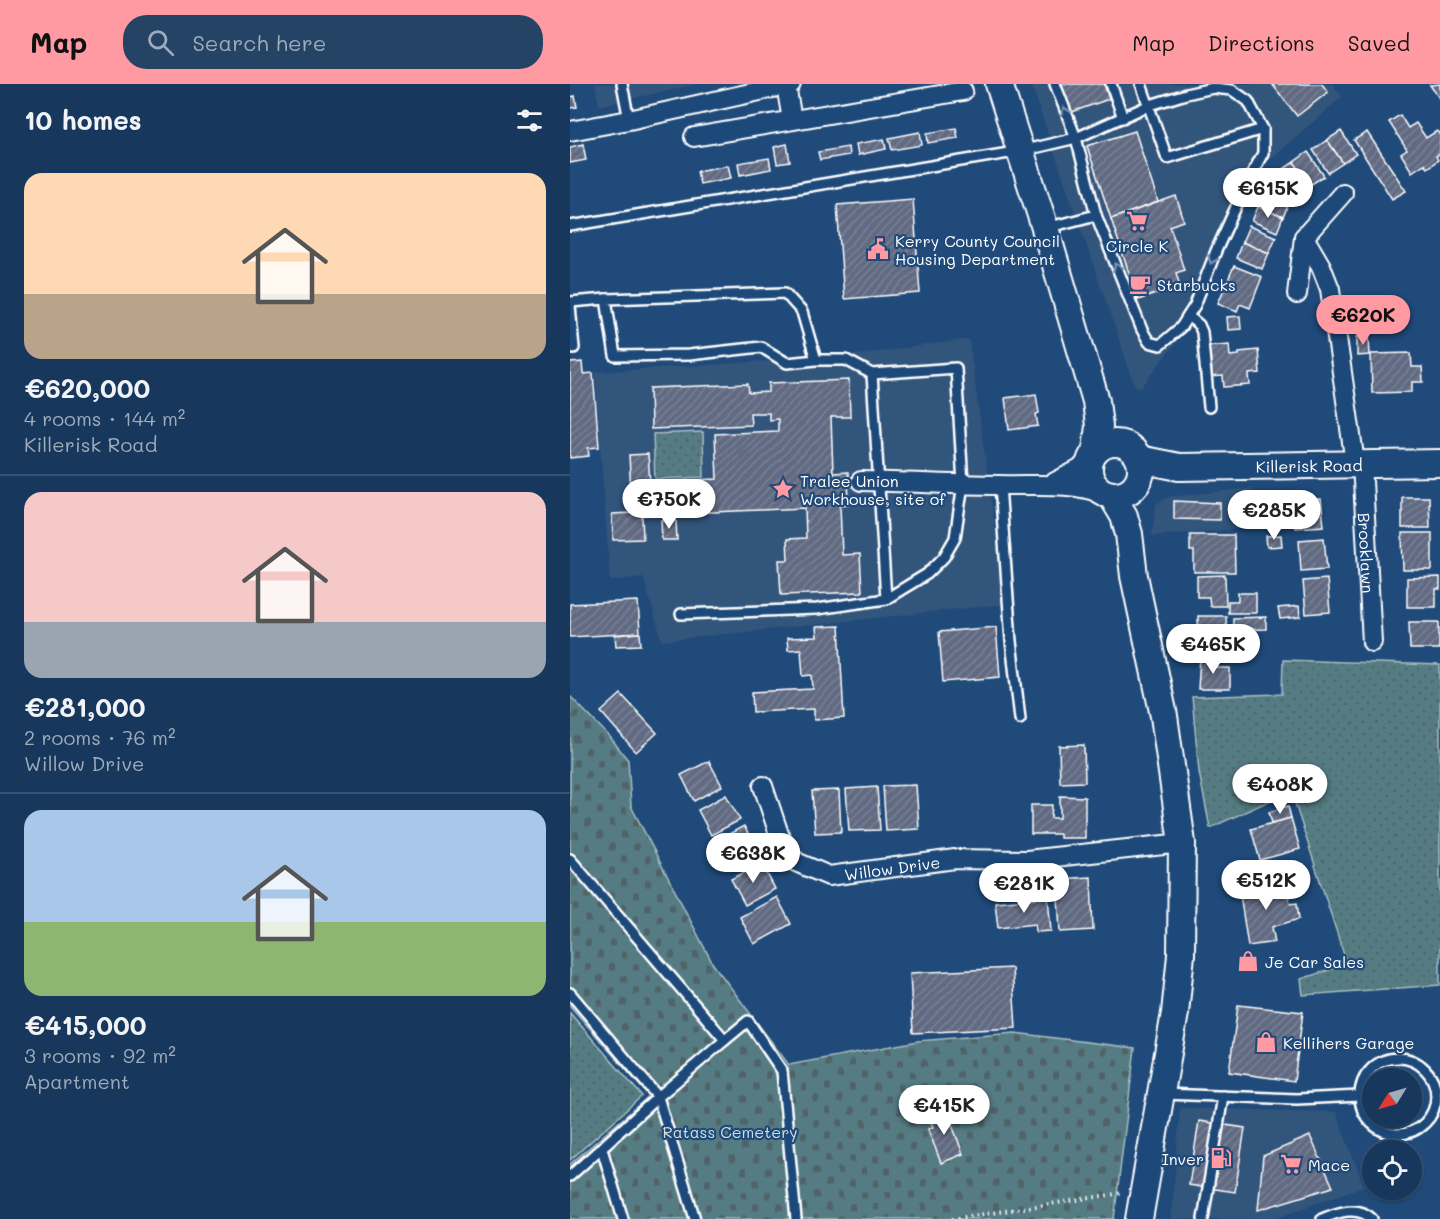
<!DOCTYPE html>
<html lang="en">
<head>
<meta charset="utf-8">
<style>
	body { margin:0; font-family:Mali,sans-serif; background:#244365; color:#f1f3f6; height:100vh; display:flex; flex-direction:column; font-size:22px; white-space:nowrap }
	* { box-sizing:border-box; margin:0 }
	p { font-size:20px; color:#9eacbb }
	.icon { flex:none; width:33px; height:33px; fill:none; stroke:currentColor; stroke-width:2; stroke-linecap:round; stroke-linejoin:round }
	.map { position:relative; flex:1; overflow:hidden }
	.drawer { display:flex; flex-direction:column; background:#17385c; width:570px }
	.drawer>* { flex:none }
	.needle { width:39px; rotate:233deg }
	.buttons { position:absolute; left:792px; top:984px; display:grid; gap:12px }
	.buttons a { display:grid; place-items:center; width:60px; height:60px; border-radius:50%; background:#17385c; box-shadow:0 2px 4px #0004,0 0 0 2px #365272; font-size:30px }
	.price { position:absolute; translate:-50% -51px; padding:0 14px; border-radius:21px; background:#fff; color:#222; font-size:20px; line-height:39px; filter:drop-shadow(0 2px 3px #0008) }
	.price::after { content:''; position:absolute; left:50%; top:36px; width:18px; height:14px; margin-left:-9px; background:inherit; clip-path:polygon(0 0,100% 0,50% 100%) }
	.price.active { background:#ff9aa2; color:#111 }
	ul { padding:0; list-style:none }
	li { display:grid; align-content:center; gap:12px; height:318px; padding:0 24px }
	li+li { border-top:2px solid #365272 }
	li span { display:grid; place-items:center; height:186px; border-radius:18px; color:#555 }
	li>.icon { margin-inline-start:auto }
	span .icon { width:108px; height:108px; fill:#fffc; stroke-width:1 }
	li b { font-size:26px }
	h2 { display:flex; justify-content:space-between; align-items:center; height:72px; padding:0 24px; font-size:26px }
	header { display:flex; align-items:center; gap:36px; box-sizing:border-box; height:84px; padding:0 30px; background:#ff9aa2; color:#111 }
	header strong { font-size:28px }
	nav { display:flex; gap:33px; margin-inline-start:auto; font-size:21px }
	.search { width:420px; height:54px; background:#244365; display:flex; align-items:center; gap:15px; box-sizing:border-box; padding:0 21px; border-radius:24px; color:#9eacbb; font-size:22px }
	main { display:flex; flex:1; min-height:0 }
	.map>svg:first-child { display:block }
	.built { fill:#33547c }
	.green { fill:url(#green-dots); stroke:#aabec1; stroke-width:1.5 }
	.cemetery { fill:url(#cemetery-stones); stroke:#aabec1; stroke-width:1.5 }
	.building { fill:url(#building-hatch); stroke:#fff; stroke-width:1.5 }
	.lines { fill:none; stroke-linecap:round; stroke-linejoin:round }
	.lane-casing { stroke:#fff; stroke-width:14 }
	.street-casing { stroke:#fff; stroke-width:22 }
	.secondary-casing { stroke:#fff; stroke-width:30 }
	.path { stroke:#fff; stroke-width:4; stroke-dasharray:1.5 4.5; stroke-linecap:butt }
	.lane { stroke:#1f4a7a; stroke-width:9 }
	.street { stroke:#1f4a7a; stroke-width:18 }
	.secondary { stroke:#1f4a7a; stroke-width:26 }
	.oneway { stroke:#7992af }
	.labels { text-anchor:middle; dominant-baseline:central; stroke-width:4.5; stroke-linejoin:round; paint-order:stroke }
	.poi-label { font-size:16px; fill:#fff; stroke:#1f4a7a; text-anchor:start }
	.street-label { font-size:16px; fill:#fff; stroke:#1f4a7a }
	.park-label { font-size:16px; fill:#d4dee0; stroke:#1f4a7a }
</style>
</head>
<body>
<header>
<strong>Map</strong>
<div class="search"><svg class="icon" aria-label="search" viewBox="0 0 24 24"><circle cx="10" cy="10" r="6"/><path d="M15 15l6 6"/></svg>Search here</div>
<nav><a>Map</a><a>Directions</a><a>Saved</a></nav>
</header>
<main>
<section class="drawer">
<h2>10 homes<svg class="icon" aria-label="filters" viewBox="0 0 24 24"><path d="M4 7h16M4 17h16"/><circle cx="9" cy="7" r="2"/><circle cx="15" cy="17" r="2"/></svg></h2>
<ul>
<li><span style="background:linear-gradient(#ffd9b3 65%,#b9a48a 0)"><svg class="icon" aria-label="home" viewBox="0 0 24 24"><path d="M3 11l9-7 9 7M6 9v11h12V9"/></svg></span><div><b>€620,000</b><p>4 rooms · 144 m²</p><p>Killerisk Road</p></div></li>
<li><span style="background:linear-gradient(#f6c9c9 70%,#9aa5b1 0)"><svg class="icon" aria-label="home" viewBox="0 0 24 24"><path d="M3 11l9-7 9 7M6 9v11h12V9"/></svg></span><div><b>€281,000</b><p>2 rooms · 76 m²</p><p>Willow Drive</p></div></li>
<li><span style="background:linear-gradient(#a9c7e8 60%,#8fb573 0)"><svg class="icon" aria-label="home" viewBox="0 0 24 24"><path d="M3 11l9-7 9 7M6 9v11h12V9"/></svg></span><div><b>€415,000</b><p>3 rooms · 92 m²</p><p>Apartment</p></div></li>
</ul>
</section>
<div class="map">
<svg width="870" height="1135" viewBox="0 0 870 1135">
	<defs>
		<pattern id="green-dots" width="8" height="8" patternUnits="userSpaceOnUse" patternTransform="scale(1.5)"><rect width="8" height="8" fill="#557c83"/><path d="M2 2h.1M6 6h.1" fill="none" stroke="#506468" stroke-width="1.8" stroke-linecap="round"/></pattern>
		<pattern id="cemetery-stones" width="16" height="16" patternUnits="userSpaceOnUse" patternTransform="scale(1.5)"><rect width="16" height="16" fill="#557c83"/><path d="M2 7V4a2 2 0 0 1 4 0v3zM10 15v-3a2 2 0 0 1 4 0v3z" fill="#506468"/></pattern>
		<pattern id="building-hatch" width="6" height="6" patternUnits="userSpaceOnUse" patternTransform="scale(1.5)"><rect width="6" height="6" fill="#616a82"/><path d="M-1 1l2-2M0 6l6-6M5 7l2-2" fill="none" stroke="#798095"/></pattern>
	</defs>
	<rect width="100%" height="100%" fill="#1f4a7a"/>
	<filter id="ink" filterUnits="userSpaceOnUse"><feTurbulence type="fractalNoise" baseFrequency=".0167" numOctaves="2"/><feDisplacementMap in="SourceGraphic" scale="12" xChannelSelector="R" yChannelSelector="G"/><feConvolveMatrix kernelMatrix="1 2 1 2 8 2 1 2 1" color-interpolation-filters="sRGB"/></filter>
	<g filter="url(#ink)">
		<!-- built -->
		<g class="built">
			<polygon points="25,0 128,0 29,22"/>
			<polygon points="461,0 763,0 772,13 685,88 628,230 571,304 565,302"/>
			<polygon points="399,255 435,520 92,557 73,493 40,497 25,288 278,272"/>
			<polygon points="683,404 680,444 582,452 586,420 598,413"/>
			<polygon points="610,1024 766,1028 794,1102 703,1135 601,1135"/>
		</g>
		<!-- green -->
		<g class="green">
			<polygon points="133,348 134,393 85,395 83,350"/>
			<polygon points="713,576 870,581 870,901 733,911 731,895 777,880 721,707 640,744 629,688 622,613 712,610"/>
			<polygon points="0,929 72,1012 0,1076"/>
		</g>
		<!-- cemetery -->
		<polygon class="cemetery" points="0,612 40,653 58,676 61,722 143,880 219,981 348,957 445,949 565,964 544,1135 0,1135 0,1080 79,1012 0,922"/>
		<!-- building -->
		<g class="building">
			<polygon points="489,0 534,0 539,15 499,29"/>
			<polygon points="702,0 752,0 758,8 727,32"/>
			<polygon points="870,0 870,13 869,14 860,1"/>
			<polygon points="5,12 7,23 0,24 0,13"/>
			<polygon points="830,31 838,44 846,39 856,54 867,47 870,49 870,70 866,72 868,76 857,84 854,80 842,88 831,70 837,66 819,38"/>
			<polygon points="386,44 388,54 358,59 357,49"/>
			<polygon points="565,47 588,118 541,135 517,62"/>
			<polygon points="771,47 786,70 773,79 757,56"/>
			<polygon points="350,48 352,61 322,66 319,54"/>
			<polygon points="797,48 836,107 822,115 784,56"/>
			<polygon points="314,55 316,65 288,71 286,60"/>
			<polygon points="757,56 773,79 758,89 743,66"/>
			<polygon points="13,60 16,76 0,79 0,63"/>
			<polygon points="217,60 220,78 207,80 204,63"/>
			<polygon points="278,63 279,71 250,76 248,68"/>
			<polygon points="738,68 754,92 740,101 724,78"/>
			<polygon points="199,74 201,85 170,91 168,79"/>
			<polygon points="724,78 740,101 726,111 711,87"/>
			<polygon points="158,81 161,94 130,100 127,87"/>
			<polygon points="694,108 719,119 713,133 688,123"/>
			<polygon points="606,112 614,137 600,142 614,186 606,189 610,202 568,216 541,135"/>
			<polygon points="343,115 350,209 274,215 267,121"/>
			<polygon points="688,123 713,133 707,148 682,137"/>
			<polygon points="679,142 706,153 699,169 672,158"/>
			<polygon points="672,158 699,169 692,185 666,174"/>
			<polygon points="664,182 692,193 680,224 670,220 667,227 648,219"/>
			<polygon points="670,232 671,245 658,246 657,233"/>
			<polygon points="787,253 799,253 800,271 787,272"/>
			<polygon points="659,260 660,272 669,271 669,268 688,266 690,289 679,290 680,301 654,303 653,292 639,293 636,262"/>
			<polygon points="841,269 842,283 852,283 853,298 842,298 842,308 802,309 801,270"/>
			<polygon points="12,278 13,290 23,289 29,363 18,364 19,372 0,374 0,279"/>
			<polygon points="279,296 280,333 261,333 263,389 278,388 279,420 270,421 272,471 290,470 292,508 211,511 209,476 218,476 217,455 236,454 235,424 72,431 73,455 43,456 42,430 62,429 59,371 78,370 80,398 147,395 145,350 208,347 208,335 199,336 199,329 180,329 181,341 81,345 80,304 178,300 179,309 199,308 199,299"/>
			<polygon points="466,310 469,329 466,330 468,342 439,346 435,314"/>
			<polygon points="832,413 859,413 860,444 832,444"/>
			<polygon points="751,415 754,442 725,444 723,417"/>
			<polygon points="604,417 650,419 650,436 604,435"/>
			<polygon points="91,436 106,436 107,456 92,456"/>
			<polygon points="832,449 862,449 862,486 833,486"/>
			<polygon points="620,451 664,451 665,488 624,488 624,467 620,467"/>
			<polygon points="711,451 712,462 697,463 696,452"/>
			<polygon points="754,454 757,485 731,487 729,456"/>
			<polygon points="655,491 656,522 640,522 639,513 627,513 627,492"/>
			<polygon points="870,493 870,505 866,505 866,523 837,523 837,494"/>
			<polygon points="757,495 760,528 736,530 733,497"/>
			<polygon points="668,509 686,509 686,529 658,529 658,517 668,517"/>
			<polygon points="68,517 70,549 0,553 0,520"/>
			<polygon points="729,522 730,533 710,535 708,524"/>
			<polygon points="628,532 656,532 657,568 629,569"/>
			<polygon points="696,533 696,545 663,546 663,534"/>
			<polygon points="839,538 869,538 869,565 840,565"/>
			<polygon points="269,542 274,634 244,636 244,625 183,628 182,608 243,605 242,591 233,592 231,565 218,566 217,554 247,553 246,543"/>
			<polygon points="426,543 430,593 373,598 369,548"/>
			<polygon points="70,549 71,561 46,562 45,551"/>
			<polygon points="630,573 647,573 647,584 660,584 660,605 628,605"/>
			<polygon points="51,610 87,649 66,668 31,628"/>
			<polygon points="514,661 515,698 490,699 489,662"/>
			<polygon points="139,677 152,702 124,717 111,691"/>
			<polygon points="346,701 349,745 316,747 313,702"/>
			<polygon points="307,703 310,746 279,747 276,705"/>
			<polygon points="269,706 271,748 245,749 242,707"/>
			<polygon points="156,711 170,736 141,751 128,726"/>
			<polygon points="490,712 515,713 515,754 490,754 490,750 461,750 461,721 482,721 481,734 490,734"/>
			<polygon points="718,722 721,734 702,739 699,728"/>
			<polygon points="721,734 730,765 690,776 681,745"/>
			<polygon points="174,742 187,767 155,784 142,759"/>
			<polygon points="192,780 205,805 175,821 161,795"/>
			<polygon points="521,793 523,846 490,848 487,795"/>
			<polygon points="716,797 720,820 727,819 729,835 702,843 705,858 678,862 669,804"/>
			<polygon points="207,813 221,840 184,860 170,833"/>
			<polygon points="478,813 481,847 466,848 465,840 428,844 425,818"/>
			<polygon points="442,884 446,944 343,949 340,889"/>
			<polygon points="668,921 733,928 724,997 659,988"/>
			<polygon points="371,1023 378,1040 381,1038 393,1070 371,1079 358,1045 363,1043 357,1028"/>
			<polygon points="629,1037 675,1044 665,1108 619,1101"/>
			<polygon points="740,1052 763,1103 688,1126 693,1072"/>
		</g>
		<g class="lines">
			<defs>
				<g id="lane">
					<polyline points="52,0 59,36"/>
					<polyline points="541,0 553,34"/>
					<polyline points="571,0 597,74 693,45"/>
					<polyline points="0,142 451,67 506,54 580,21 616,10 643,4 662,6 678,17 693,45 693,69 676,101 646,167 625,221 611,243 590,261 579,258 572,246 526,131"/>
					<polyline points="476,144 526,131 506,54 485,0"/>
					<polyline points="0,218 36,215"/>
					<polyline points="0,222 4,264"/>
					<polyline points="618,232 629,241 632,248 639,323"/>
					<polyline points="302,290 316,515"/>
					<polyline points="430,401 441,557 450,635"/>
					<polyline points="111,530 247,525 316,515 357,490 374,473 385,454 393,400 386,284 302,290 276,276 246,276 217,279 191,263 119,271 45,272 36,215 215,209 232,228 246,276"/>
					<polyline points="0,775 155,956 178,937 212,987 226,1135"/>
					<polyline points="0,909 88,1013 125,1135"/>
					<circle cx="828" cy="1012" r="38"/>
					<polyline points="593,1010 727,1015 790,1012"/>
					<polyline points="32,1065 53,1135"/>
					<polyline points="0,1092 88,1013 155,956"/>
					<polyline points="633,1135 653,1012"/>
					<path d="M752,1135C768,1128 788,1121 802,1135"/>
				</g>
				<g id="street">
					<polyline points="216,1 222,36"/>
					<polyline points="0,47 59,36 221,0"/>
					<polyline points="124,53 393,7"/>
					<polyline points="734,153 751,182 760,205 785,379"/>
					<polyline points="727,210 734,153 773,109"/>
					<path id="s1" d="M792,379L802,558"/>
					<path d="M291,397C337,398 383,401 429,401C465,402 499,397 534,410"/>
					<polyline points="485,398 510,385 522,372"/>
					<path id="s2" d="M193,702L211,756L226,778L259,792L385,775L457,776L612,759"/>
				</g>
				<g id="secondary">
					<polyline points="429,0 475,144 526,317 529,342 526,366"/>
					<circle cx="545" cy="385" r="26"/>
					<path id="s3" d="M569,375L609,383L870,379"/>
					<polyline points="542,412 554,432 559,450 564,492 594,632 612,759 611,871 605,929 569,1135"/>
				</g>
			</defs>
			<!-- lane casing -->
			<use href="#lane" class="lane-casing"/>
			<!-- street casing -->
			<use href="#street" class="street-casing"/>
			<!-- secondary casing -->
			<use href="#secondary" class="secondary-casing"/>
			<!-- path -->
			<polyline class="path" points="382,1135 552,1109"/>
			<!-- lane -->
			<use href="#lane" class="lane"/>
			<!-- street -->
			<use href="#street" class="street"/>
			<!-- secondary -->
			<use href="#secondary" class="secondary"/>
		</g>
		<!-- one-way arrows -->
		<defs><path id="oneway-chevron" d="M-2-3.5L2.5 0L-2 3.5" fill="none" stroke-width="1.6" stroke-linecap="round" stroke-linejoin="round" transform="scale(1.5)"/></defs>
		<g class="oneway">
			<use href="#oneway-chevron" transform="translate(495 27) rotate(-111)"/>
			<use href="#oneway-chevron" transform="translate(642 176) rotate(112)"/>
			<use href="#oneway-chevron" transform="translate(547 183) rotate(-112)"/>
		</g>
	</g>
	<!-- icons -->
	<defs>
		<symbol id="supermarket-bare" viewBox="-9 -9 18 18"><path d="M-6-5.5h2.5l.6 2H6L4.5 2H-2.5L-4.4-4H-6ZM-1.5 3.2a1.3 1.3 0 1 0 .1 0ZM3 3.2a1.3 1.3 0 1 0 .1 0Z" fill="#ff9aa2" stroke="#1f4a7a" stroke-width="2.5" paint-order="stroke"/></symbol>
		<symbol id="civic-bare" viewBox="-9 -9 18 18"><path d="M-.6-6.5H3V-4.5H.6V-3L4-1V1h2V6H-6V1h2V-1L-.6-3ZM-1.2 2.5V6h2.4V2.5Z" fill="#ff9aa2" stroke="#1f4a7a" stroke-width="2.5" paint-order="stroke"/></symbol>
		<symbol id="cafe-bare" viewBox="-9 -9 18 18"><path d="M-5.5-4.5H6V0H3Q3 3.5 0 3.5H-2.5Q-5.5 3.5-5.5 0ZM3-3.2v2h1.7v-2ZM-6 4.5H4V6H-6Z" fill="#ff9aa2" stroke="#1f4a7a" stroke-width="2.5" paint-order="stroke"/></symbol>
		<symbol id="sight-bare" viewBox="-9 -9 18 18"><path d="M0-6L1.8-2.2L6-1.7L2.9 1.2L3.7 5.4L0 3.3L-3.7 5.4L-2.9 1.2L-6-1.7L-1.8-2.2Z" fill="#ff9aa2" stroke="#1f4a7a" stroke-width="2.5" paint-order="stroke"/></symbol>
		<symbol id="shop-bare" viewBox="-9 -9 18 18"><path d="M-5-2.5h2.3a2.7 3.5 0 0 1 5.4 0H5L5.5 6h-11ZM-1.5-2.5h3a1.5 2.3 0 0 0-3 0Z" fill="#ff9aa2" stroke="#1f4a7a" stroke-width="2.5" paint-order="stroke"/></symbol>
		<symbol id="fuel-bare" viewBox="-9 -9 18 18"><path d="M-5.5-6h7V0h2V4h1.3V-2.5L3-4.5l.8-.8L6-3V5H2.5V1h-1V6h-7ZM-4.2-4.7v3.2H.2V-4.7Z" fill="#ff9aa2" stroke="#1f4a7a" stroke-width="2.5" paint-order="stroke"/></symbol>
	</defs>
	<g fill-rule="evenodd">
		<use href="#supermarket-bare" x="552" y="122" width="30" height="30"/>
		<use href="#civic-bare" x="293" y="150" width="30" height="30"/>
		<use href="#cafe-bare" x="555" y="185" width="30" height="30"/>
		<use href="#sight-bare" x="198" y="390" width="30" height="30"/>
		<use href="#shop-bare" x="663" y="862" width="30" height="30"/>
		<use href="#shop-bare" x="681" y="943" width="30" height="30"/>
		<use href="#fuel-bare" x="636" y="1059" width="30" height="30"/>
		<use href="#supermarket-bare" x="706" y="1065" width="30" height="30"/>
	</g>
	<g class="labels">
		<!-- poi labels -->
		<g class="poi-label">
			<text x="325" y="156">Kerry County Council<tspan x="325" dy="18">Housing Department</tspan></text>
			<text x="567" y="161" text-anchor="middle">Circle K</text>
			<text x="587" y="200">Starbucks</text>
			<text x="230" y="396">Tralee Union<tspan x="230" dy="18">Workhouse, site of</tspan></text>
			<text x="695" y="877">Je Car Sales</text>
			<text x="713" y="958">Kellihers Garage</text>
			<text x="634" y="1074" text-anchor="end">Inver</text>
			<text x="738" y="1080">Mace</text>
		</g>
		<!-- street labels -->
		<g class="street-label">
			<text stroke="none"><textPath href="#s3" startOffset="171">Killerisk Road</textPath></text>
			<text stroke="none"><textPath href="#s1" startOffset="90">Brooklawn</textPath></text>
			<text stroke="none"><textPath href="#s2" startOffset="183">Willow Drive</textPath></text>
		</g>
		<!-- park labels -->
		<g class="park-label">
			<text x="160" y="1047">Ratass Cemetery</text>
		</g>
	</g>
</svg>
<div class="buttons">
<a><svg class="needle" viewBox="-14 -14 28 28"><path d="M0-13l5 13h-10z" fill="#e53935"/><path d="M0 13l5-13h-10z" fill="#9eacbb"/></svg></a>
<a><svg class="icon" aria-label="locate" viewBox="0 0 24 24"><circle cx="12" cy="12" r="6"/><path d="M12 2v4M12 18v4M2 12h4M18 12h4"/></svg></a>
</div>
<b class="price" style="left:698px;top:135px">€615K</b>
<b class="price active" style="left:793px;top:262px">€620K</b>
<b class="price" style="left:99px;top:446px">€750K</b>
<b class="price" style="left:704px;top:457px">€285K</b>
<b class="price" style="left:643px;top:591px">€465K</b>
<b class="price" style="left:710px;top:731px">€408K</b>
<b class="price" style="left:183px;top:800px">€638K</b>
<b class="price" style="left:696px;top:827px">€512K</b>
<b class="price" style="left:454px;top:830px">€281K</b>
<b class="price" style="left:374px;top:1052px">€415K</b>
</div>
</main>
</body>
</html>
